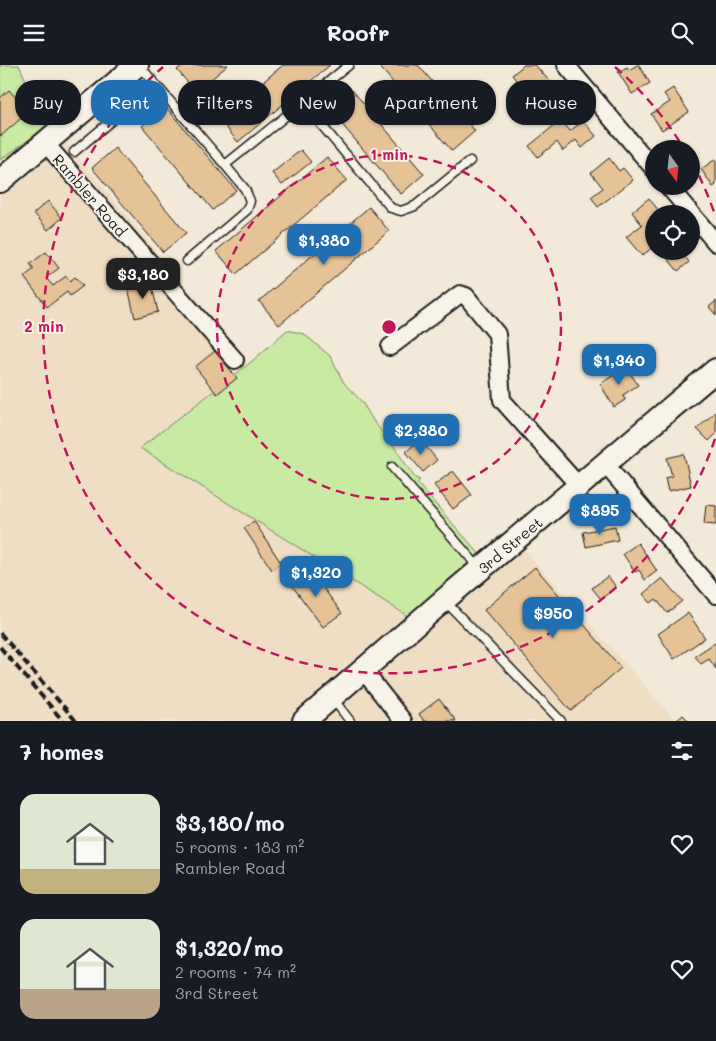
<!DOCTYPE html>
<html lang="en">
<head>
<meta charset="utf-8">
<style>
	body { margin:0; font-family:Mali,sans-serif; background:#242831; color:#f1f3f6; height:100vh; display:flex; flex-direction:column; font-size:19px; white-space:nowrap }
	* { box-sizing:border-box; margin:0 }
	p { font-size:16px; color:#9ea1a6 }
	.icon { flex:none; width:28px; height:28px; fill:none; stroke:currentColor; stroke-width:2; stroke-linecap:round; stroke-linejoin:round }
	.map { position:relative; height:656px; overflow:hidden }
	.side { display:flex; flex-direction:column; background:#171b24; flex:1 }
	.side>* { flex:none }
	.top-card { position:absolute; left:15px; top:15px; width:686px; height:45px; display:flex; gap:10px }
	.needle { width:32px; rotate:165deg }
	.fabs { position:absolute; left:645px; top:75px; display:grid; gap:10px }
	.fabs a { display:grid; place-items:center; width:55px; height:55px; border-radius:50%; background:#171b24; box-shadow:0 1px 4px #0004; font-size:25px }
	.price { position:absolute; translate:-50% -42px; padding:0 11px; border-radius:10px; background:#1f6fb2; color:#fff; font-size:16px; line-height:32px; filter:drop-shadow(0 1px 2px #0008) }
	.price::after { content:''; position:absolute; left:50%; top:30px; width:15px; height:11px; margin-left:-8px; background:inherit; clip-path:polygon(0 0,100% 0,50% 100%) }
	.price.active { background:#222; color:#fff }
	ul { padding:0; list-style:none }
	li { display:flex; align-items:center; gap:15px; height:125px; padding:0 20px }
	li span { display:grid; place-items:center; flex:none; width:140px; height:100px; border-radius:15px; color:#555 }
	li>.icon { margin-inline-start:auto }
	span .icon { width:60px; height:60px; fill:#fffc; stroke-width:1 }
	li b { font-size:21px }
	h2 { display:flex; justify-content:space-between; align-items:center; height:60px; padding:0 20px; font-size:21px }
	.tag { padding:0 18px; border-radius:20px; background:#171b24; box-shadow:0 1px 4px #0004; font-size:18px; line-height:45px }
	.tag.active { background:#1f6fb2; color:#fff }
	header { display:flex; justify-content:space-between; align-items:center; height:65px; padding:0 20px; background:#171b24; font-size:22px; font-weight:700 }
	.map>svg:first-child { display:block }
	.built { fill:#efdec4 }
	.green { fill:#c8eaa3; stroke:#728360 }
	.building { fill:#e5c397; stroke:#1c1c1c }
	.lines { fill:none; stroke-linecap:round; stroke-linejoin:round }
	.lane-casing { stroke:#1c1c1c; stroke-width:11 }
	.street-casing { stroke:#1c1c1c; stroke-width:20 }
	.secondary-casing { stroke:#1c1c1c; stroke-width:26 }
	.lane { stroke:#f7f3e8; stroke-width:8 }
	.street { stroke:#f7f3e8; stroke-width:16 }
	.secondary { stroke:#f7f3e8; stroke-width:22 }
	.rail { stroke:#1c1c1c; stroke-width:4; stroke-dasharray:8 4; stroke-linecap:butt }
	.ring { fill:none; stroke:#c2185b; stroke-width:2.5; stroke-dasharray:9 6 }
	.labels { text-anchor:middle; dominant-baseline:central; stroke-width:4; stroke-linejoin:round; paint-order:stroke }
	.street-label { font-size:15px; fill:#1c1c1c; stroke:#f7f3e8 }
	.centre { fill:#c2185b; stroke:#f7f3e8; stroke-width:2.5 }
	.ring-label { font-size:15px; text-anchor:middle; font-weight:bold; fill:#c2185b; stroke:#f7f3e8; stroke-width:4; stroke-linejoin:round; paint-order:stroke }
</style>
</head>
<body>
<header><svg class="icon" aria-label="menu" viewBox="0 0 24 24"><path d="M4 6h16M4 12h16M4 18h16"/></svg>Roofr<svg class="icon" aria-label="search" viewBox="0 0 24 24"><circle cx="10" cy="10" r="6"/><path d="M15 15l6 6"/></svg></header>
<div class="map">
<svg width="716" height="656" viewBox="0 0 716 656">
	<rect width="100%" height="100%" fill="#f3e9d8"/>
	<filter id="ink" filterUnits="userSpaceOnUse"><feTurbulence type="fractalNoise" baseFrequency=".02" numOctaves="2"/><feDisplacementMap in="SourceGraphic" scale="10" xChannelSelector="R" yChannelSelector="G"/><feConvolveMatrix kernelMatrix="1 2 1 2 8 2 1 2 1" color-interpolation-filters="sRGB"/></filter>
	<g filter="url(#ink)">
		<!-- built -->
		<g class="built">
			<polygon points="51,59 0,106 0,95"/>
			<polygon points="63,74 249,297 141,383 411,553 292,656 0,656 0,127 45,89 235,306 245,295 56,79"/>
			<polygon points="521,481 676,656 413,656 373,606"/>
			<polygon points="362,616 394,656 317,656"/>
		</g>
		<!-- green -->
		<g class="green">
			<polygon points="0,0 19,0 40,46 51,59 0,95"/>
			<polygon points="287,265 304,269 330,291 344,318 362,337 374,357 393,380 415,413 420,415 417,418 482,492 411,553 140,383 250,298"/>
		</g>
		<!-- building -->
		<g class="building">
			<polygon points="183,0 228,0 196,27 177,5"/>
			<polygon points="283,0 330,0 238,77 219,54"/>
			<polygon points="381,0 418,0 475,66 452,86 379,1"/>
			<polygon points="524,0 535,0 551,18 531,34 512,10"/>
			<polygon points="637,0 639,0 650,18 632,29 618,7 627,2 629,5"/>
			<polygon points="673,23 689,47 662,65 651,49 670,37 664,29"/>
			<polygon points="9,25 28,47 1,71 0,69 0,33"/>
			<polygon points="352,25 424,109 401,129 329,44"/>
			<polygon points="165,41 236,125 213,145 142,61"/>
			<polygon points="561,55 570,66 583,56 596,71 582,83 576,75 563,86 557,77 538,92 529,81"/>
			<polygon points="115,83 186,168 163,187 92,103"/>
			<polygon points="301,85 311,97 282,120 272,108"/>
			<polygon points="327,92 347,115 236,209 216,186"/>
			<polygon points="609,93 619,106 623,103 633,115 598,142 591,132 603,123 591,108"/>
			<polygon points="716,94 716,120 713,122 701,104"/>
			<polygon points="649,133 659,146 654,149 654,164 651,167 654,170 654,181 642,191 626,172 642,160 632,147"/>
			<polygon points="48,136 62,153 48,165 34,148"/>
			<polygon points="369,142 389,166 279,260 259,236"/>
			<polygon points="663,186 690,186 684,191 689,197 678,206 662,187"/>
			<polygon points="46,187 59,203 46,213 53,221 66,211 70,216 75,212 83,221 70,231 67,227 47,242 24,212 34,204 30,199"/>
			<polygon points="151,217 158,247 135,253 128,223"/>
			<polygon points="716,236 716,250 709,242"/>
			<polygon points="215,286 237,313 217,329 195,302"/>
			<polygon points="626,302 638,320 623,330 625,335 614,342 600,319"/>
			<polygon points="715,347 716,349 716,369 709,376 697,364"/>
			<polygon points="420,374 437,395 423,407 406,387"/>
			<polygon points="684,389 691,421 668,426 665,413 672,411 667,393"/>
			<polygon points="453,406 472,430 453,444 434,420"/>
			<polygon points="706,440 716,441 716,460 704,459"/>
			<polygon points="254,456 281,498 272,505 244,463"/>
			<polygon points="615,461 618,475 586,482 583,467"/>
			<polygon points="638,478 657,506 645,515 639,505 635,507 623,489"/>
			<polygon points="535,502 621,603 571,646 484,545"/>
			<polygon points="309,504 342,548 323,562 290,518"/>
			<polygon points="608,511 616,522 601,534 592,523"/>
			<polygon points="662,513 682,536 667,548 656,534 651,538 643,529"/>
			<polygon points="688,548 705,573 674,594 658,569"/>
			<polygon points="716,577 716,604 709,594 701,599 695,591"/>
			<polygon points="439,634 456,656 424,656 419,649"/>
			<polygon points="683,650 689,656 676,656"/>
		</g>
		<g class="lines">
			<defs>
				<g id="lane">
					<polyline points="139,0 225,100 349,0"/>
					<polyline points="303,38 391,143 401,146 415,141 470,96"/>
					<polyline points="74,87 155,19"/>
					<polyline points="187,196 247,145 250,136 245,124 225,100"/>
					<polyline points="392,402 479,503"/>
					<polyline points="445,536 561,656"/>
					<polyline points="333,634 350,656"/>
				</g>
				<g id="street">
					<polyline points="566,0 654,104"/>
					<polyline points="45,78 235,295"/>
					<polyline points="668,121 716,178"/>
					<polyline points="390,282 460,229 466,231 497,269 502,335 579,421"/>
					<polyline points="605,399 716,530"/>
					<polyline points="363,605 403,656"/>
				</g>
				<g id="secondary">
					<polyline points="0,116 137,0"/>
					<polyline points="304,656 444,535 716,305"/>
				</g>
			</defs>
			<!-- lane casing -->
			<use href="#lane" class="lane-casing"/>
			<!-- street casing -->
			<use href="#street" class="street-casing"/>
			<!-- secondary casing -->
			<use href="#secondary" class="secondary-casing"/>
			<!-- lane -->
			<use href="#lane" class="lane"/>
			<!-- street -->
			<use href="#street" class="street"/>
			<!-- secondary -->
			<use href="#secondary" class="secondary"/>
			<!-- rail -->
			<g class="rail">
				<polyline points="0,568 76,656"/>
				<polyline points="0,582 63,656"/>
			</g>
		</g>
	</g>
	<!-- distance rings -->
	<g class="ring">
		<circle cx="389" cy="262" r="172"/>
		<path d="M715 374A345 345 0 1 1 163 2M615 2A345 345 0 0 1 683 82M692 97A345 345 0 0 1 715 150"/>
	</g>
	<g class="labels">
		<!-- street labels -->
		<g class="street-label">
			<text transform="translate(90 130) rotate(49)">Rambler Road</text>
			<text transform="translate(510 480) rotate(-40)">3rd Street</text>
		</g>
	</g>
	<circle cx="389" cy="262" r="8" class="centre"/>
	<g class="ring-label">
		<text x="389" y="95">1 min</text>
		<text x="44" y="267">2 min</text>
	</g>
</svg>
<div class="fabs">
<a><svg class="needle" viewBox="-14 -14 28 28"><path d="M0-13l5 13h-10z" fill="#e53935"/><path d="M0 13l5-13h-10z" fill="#9ea1a6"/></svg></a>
<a><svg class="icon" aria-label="locate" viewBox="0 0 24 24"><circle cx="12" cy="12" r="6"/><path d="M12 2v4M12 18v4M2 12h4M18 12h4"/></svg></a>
</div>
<b class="price" style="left:324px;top:201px">$1,380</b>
<b class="price active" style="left:143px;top:235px">$3,180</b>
<b class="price" style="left:619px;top:321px">$1,340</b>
<b class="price" style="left:421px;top:391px">$2,380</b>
<b class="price" style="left:600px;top:471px">$895</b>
<b class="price" style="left:316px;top:533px">$1,320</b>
<b class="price" style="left:553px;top:574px">$950</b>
<div class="top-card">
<a class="tag">Buy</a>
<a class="tag active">Rent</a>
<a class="tag">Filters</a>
<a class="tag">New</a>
<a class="tag">Apartment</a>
<a class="tag">House</a>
</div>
</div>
<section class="side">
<h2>7 homes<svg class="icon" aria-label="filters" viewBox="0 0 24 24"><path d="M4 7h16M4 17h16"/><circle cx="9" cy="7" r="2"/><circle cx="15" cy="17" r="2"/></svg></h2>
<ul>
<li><span style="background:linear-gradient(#dfe7d0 75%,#c2b280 0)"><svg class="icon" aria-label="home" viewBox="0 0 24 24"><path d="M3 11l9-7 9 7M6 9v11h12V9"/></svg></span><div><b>$3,180/mo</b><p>5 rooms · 183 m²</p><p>Rambler Road</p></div><svg class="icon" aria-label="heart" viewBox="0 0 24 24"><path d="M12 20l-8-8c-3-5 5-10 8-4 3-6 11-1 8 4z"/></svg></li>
<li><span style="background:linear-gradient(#dfe7d0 70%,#b9a48a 0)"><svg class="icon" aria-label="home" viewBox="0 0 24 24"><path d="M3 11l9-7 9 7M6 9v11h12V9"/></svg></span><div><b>$1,320/mo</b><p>2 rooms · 74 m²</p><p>3rd Street</p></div><svg class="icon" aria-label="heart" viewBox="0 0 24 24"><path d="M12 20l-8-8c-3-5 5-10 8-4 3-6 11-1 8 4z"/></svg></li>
</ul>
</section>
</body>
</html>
